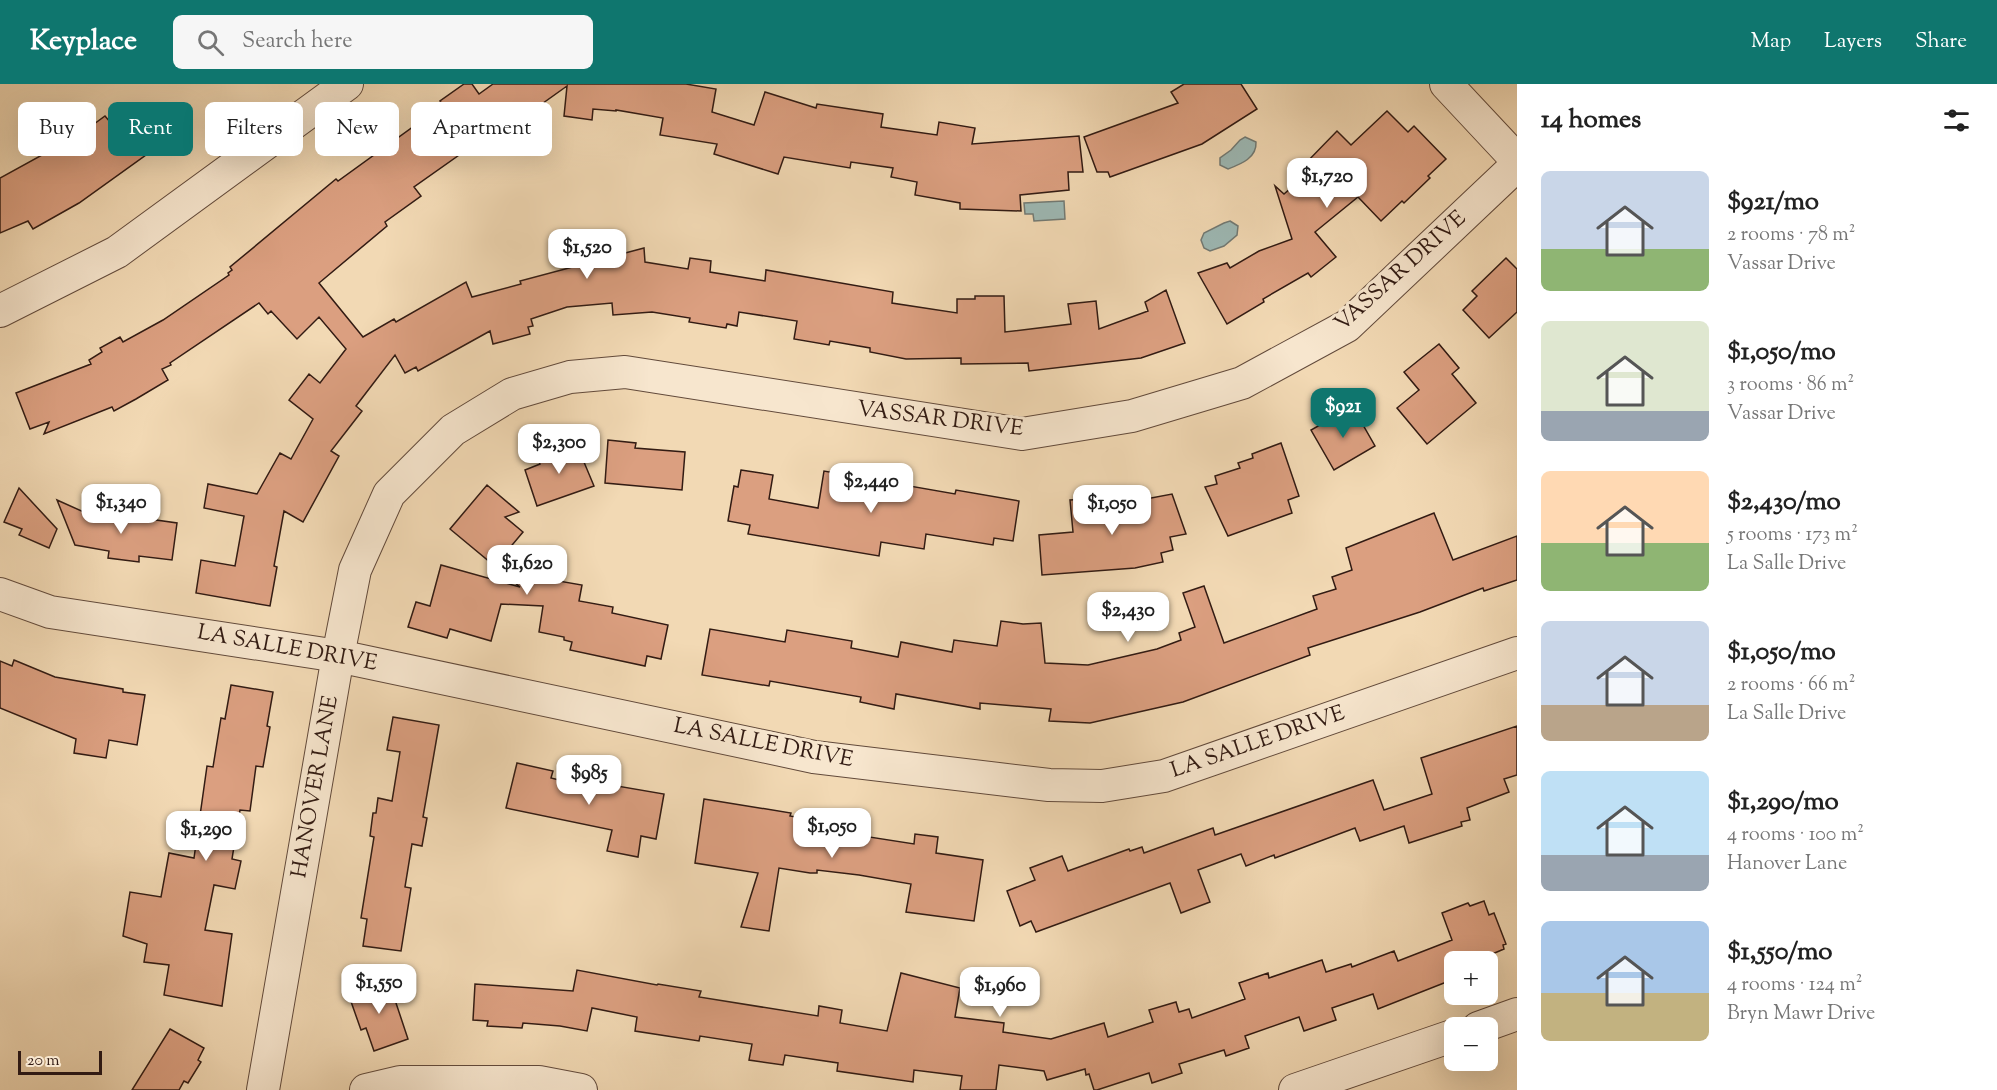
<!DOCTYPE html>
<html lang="en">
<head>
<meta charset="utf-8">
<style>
	body { margin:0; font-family:"Sorts Mill Goudy",serif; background:#f6f6f6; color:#222; height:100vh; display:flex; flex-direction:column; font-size:22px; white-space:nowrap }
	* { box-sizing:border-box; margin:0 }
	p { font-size:20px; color:#767676 }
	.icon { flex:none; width:33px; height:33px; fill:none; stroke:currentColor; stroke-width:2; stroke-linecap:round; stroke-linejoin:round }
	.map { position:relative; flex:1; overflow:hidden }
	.drawer { display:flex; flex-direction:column; background:#fff; width:480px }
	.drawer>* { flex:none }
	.hud { position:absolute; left:18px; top:18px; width:570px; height:54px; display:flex; gap:12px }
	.tools { position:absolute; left:1444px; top:867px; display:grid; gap:12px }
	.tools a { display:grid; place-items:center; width:54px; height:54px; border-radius:9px; background:#fff; box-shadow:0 6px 24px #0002; font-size:30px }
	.scale { position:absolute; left:18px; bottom:15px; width:84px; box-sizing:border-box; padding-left:6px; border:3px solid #321b13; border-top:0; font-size:16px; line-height:21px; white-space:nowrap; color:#321b13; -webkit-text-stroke:4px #f7e6ce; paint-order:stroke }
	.price { position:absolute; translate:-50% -51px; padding:0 14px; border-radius:12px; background:#fff; color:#222; font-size:20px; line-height:39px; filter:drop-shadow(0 2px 3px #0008) }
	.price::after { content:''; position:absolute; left:50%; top:36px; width:18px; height:14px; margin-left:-9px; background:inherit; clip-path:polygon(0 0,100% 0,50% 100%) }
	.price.selected { background:#0f766e; color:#fff }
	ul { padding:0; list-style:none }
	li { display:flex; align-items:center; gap:18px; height:150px; padding:0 24px }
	li span { display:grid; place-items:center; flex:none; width:168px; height:120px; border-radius:9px; color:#555 }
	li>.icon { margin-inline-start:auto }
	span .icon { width:72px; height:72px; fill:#fffc; stroke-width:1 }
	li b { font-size:26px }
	h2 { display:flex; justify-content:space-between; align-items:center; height:72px; padding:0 24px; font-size:26px }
	.tag { padding:0 21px; border-radius:9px; background:#fff; box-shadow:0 6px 24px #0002; font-size:21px; line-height:54px }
	.tag.selected { background:#0f766e; color:#fff }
	header { display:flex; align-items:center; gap:36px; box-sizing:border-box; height:84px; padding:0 30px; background:#0f766e; color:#fff }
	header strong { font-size:28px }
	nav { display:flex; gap:33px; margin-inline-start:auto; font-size:21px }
	.search { width:420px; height:54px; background:#f6f6f6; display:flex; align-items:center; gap:15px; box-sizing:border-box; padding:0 21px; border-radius:9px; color:#767676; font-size:22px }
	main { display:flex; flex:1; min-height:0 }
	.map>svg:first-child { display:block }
	.water { fill:#9db9b5; stroke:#727a74; stroke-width:1.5 }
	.building { fill:#db9f80; stroke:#321b13; stroke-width:1.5 }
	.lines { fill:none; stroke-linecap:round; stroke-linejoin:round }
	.minor-casing { stroke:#624a3b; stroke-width:34 }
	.minor { stroke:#f7e6ce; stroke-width:32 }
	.labels { text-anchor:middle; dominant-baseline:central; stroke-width:6; stroke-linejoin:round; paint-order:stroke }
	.street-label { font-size:22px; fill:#321b13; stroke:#f7e6ce }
</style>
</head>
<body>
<header>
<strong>Keyplace</strong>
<div class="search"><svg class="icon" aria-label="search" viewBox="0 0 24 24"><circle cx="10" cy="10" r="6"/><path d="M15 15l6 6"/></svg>Search here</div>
<nav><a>Map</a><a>Layers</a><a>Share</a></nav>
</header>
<main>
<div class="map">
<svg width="1517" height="1006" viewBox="0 0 1517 1006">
	<rect width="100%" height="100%" fill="#f2d9b4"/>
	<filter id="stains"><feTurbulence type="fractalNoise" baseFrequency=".00333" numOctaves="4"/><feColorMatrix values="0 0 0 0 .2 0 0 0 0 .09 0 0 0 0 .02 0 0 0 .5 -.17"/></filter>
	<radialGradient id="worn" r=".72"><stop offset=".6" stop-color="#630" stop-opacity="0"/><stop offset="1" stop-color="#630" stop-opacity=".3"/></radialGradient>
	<!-- water -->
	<g class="water">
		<path d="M1245,53L1256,58C1257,74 1241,80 1228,85L1220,81V74L1231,66L1240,56Z"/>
		<polygon points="1064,117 1065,135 1034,137 1033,130 1025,130 1024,119"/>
		<polygon points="1230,137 1238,142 1237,151 1224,162 1210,167 1204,164 1201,156 1204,149 1224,139"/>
	</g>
	<!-- building -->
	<g class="building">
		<polygon points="464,0 472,0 479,10 493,0 686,0 716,5 712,28 754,41 765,8 816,24 817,20 883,30 881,43 937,51 939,38 975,44 972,60 1079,52 1083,88 1068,88 1069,106 1020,111 1021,127 960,125 960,119 915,111 917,98 891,93 893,84 851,78 850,84 784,73 778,90 714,70 717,60 660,51 663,34 616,26 616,27 593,25 592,36 564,32 567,2 497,52 499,55 478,70 472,62 414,103 421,112 385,138 387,142 319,199 363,253 394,235 396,238 466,198 472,213 521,200 520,197 644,164 645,178 688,185 690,174 711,177 710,188 765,197 766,186 893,208 892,219 957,229 957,215 975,215 975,212 1004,212 1005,248 1071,240 1068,220 1096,217 1099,245 1148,227 1145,218 1166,206 1185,259 1141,274 1029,287 1028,279 961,280 961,274 906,275 870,268 870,264 830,257 829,261 794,255 797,237 739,228 737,242 727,240 726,244 689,238 690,234 652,228 613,231 612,219 567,223 531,235 533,242 528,243 530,250 493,260 490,247 418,287 416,283 405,289 395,271 356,322 362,327 331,367 339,372 303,438 284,427 274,482 277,483 270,522 196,509 201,476 235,482 244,432 204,424 208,400 257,410 280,369 291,375 313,335 289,316 309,290 320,299 346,265 319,233 297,255 271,227 268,230 259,219 170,279 171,281 162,285 168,296 136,315 114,327 112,323 44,350 49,338 30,345 16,309 91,280 89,276 102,268 100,264 120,253 123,258 163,236 229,191 228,189 232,186 230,183 336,95 338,97 443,21 440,17"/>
		<polygon points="1184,0 1241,0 1257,25 1202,60 1110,93 1108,88 1097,88 1084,53 1178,19 1171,8"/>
		<polygon points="136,19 164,58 79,119 33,145 28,137 0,149 0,94 51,66 53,70 105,32 110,38"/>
		<polygon points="1387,27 1408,48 1414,42 1446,75 1428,92 1430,94 1404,119 1402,117 1381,137 1358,113 1315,148 1336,173 1311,193 1308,189 1263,215 1264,218 1227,240 1198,189 1227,179 1230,184 1259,167 1292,155 1275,102 1284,110 1307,90 1302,83 1337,47 1351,61"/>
		<polygon points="1506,174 1517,185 1517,228 1489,254 1463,226 1477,212 1472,207"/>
		<polygon points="1439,260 1459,284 1452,290 1476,319 1427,360 1397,324 1419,306 1404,288"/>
		<polygon points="1350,324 1357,335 1359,334 1375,362 1334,386 1311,346"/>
		<polygon points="608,356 636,359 635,364 685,368 682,406 605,399"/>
		<polygon points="576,359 594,402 537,422 525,386 540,380 537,372"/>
		<polygon points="1281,359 1299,412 1288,416 1292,429 1228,452 1205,403 1217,400 1215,392 1240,384 1238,379 1253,374 1252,370"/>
		<polygon points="741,386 773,391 769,415 818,424 824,387 955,410 956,406 1019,417 1013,457 994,454 993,461 926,450 924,465 881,458 879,472 748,450 750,441 728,437 734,402 738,403"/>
		<polygon points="487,401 519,428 505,433 523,448 502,473 543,485 541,494 582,501 579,517 613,523 612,529 668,541 661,575 647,572 645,582 570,566 572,558 564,556 564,553 539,548 543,522 501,520 491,557 450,545 447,554 408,543 416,518 430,522 441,481 520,503 450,445"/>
		<polygon points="19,404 57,445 49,464 19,451 22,445 4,438"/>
		<polygon points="1172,410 1186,450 1170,453 1173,466 1161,469 1163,478 1135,484 1042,491 1039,451 1073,448 1070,416 1102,414 1103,423"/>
		<polygon points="57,416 106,438 107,429 177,439 172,476 139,472 139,478 108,474 109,467 75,461"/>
		<polygon points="1434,429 1453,476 1517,452 1517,496 1484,507 1483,504 1420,528 1308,564 1310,571 1183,618 1090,639 1049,637 1051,625 980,619 980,625 896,610 894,625 860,618 861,613 770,597 769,602 702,591 710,545 785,558 787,546 852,557 851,564 898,573 901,558 952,568 954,556 997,562 1001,537 1023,540 1041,539 1045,579 1088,581 1157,565 1181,556 1179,549 1195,543 1183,509 1204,502 1224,559 1317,525 1313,512 1336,505 1332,493 1352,486 1346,464"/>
		<polygon points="14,576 55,593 123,605 123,608 145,611 137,661 109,656 106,674 74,669 76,655 0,624 0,577 12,582"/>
		<polygon points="231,601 273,608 267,642 270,643 263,683 256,682 250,727 240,726 232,775 241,777 235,805 214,801 205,846 232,850 222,922 164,911 169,881 144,878 147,860 123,852 130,808 161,813 169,769 194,774 207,682 213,683 221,634 225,635"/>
		<polygon points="393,633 439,641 423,733 427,734 422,762 412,760 405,803 411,804 401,867 363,862 367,835 361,834 374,753 370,752 373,729 376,729 378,714 392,717 400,668 387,666"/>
		<polygon points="1517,642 1517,691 1504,695 1509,708 1467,724 1470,736 1461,738 1462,742 1409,759 1404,742 1360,757 1355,744 1275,774 1274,771 1246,782 1241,770 1198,786 1210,818 1181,829 1170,799 1036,848 1031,837 1020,842 1007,807 1035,796 1030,784 1062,772 1068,787 1129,765 1130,767 1142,763 1144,769 1213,744 1215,751 1373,696 1384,726 1432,710 1421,674"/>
		<polygon points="517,679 553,687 551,694 599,706 600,699 664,710 656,755 641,752 638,773 607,767 612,746 506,724"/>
		<polygon points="704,715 791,729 790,732 870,747 869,753 914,760 915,750 938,753 936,769 983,776 974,837 906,828 911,800 859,791 817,786 817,789 810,789 779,784 769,847 741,843 758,789 695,779"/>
		<polygon points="1484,817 1489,831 1494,829 1506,860 1503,861 1504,865 1490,871 1495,884 1488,887 1488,878 1455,878 1455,900 1451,902 1449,897 1378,925 1373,910 1332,924 1336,936 1304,947 1299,933 1245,952 1249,964 1226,972 1224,966 1179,980 1182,989 1152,999 1149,989 1097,1006 1094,1006 1089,990 1086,991 1085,985 1047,996 1044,987 999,981 996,1006 960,1006 962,992 914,986 913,998 837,987 838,979 785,971 783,981 749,976 752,960 700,952 699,957 635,947 637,933 592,924 587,947 560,942 523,939 522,944 487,942 488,937 473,936 475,900 573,907 577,886 657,901 658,900 701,907 699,913 818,932 819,922 842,926 840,939 887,947 901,889 960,904 955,933 1004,939 1003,948 1051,955 1104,939 1108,953 1153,938 1149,926 1176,918 1179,928 1189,925 1192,934 1245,915 1239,899 1268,889 1269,894 1322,876 1326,888 1351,880 1352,883 1394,867 1398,877 1452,856 1442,829 1468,819 1470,822"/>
		<polygon points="388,895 408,955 374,967 366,944 361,946 348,909"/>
		<polygon points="170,945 204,964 198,976 201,978 188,999 184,997 179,1006 132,1006"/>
	</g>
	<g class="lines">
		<defs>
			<g id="minor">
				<polyline points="1446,0 1517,76"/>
				<polyline points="0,227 117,168 347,0"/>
				<polyline points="0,510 50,528 338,572 814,673 1049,701 1102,702 1164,692 1517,569"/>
				<polyline points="1478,944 1517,930"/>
				<polyline points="263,1006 338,572 355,486 389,410 453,346 512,310 570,293 625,288 1022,350 1132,332 1242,299 1347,242 1517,81"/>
				<polyline points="366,1006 400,998 539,998 581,1006"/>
				<polyline points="1295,1006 1455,951"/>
			</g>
		</defs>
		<!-- minor casing -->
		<use href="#minor" class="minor-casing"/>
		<!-- minor -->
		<use href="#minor" class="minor"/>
	</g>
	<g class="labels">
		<!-- street labels -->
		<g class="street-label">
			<text transform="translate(1401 188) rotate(-42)">VASSAR DRIVE</text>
			<text transform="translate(940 336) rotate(7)">VASSAR DRIVE</text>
			<text transform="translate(287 565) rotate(10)">LA SALLE DRIVE</text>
			<text transform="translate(1258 659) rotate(-19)">LA SALLE DRIVE</text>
			<text transform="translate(763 660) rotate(11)">LA SALLE DRIVE</text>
			<text transform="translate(316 703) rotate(-80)">HANOVER LANE</text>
		</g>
	</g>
	<rect width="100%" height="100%" filter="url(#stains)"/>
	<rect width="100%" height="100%" fill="url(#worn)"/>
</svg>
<div class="tools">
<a>+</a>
<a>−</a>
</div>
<div class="scale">20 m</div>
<b class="price" style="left:1327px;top:125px">$1,720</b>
<b class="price" style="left:587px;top:196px">$1,520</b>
<b class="price selected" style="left:1343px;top:355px">$921</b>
<b class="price" style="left:559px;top:391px">$2,300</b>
<b class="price" style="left:871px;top:430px">$2,440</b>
<b class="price" style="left:121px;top:451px">$1,340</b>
<b class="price" style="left:1112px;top:452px">$1,050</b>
<b class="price" style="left:527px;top:512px">$1,620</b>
<b class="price" style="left:1128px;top:559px">$2,430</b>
<b class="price" style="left:589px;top:722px">$985</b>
<b class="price" style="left:832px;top:775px">$1,050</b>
<b class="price" style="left:206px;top:778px">$1,290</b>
<b class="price" style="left:379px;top:931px">$1,550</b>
<b class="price" style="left:1000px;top:934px">$1,960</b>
<div class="hud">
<a class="tag">Buy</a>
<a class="tag selected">Rent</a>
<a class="tag">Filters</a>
<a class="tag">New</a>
<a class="tag">Apartment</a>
</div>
</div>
<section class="drawer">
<h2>14 homes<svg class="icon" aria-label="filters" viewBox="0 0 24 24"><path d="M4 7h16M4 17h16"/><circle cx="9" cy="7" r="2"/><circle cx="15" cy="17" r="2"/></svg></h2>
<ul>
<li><span style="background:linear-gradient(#c9d6e8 65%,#8fb573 0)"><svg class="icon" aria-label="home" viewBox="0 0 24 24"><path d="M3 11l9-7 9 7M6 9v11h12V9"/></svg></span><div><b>$921/mo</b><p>2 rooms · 78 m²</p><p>Vassar Drive</p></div></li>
<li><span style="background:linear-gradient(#dfe7d0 75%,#9aa5b1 0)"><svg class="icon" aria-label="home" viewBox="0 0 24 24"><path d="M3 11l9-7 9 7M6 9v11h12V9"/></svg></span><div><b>$1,050/mo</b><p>3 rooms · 86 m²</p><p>Vassar Drive</p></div></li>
<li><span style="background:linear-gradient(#ffd9b3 60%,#8fb573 0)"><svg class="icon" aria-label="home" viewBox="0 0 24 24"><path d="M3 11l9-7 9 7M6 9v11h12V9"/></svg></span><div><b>$2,430/mo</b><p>5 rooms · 173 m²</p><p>La Salle Drive</p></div></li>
<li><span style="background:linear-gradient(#c9d6e8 70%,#b9a48a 0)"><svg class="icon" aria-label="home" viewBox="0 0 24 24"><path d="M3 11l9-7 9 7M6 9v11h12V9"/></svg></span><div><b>$1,050/mo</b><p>2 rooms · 66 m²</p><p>La Salle Drive</p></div></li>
<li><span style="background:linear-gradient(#bfe0f5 70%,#9aa5b1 0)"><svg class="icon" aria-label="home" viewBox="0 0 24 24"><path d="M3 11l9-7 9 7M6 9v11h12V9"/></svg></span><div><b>$1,290/mo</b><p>4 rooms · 100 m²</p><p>Hanover Lane</p></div></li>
<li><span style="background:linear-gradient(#a9c7e8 60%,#c2b280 0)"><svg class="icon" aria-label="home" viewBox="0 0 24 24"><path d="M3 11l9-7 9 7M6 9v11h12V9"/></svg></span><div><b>$1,550/mo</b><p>4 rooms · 124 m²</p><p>Bryn Mawr Drive</p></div></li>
</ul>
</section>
</main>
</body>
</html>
